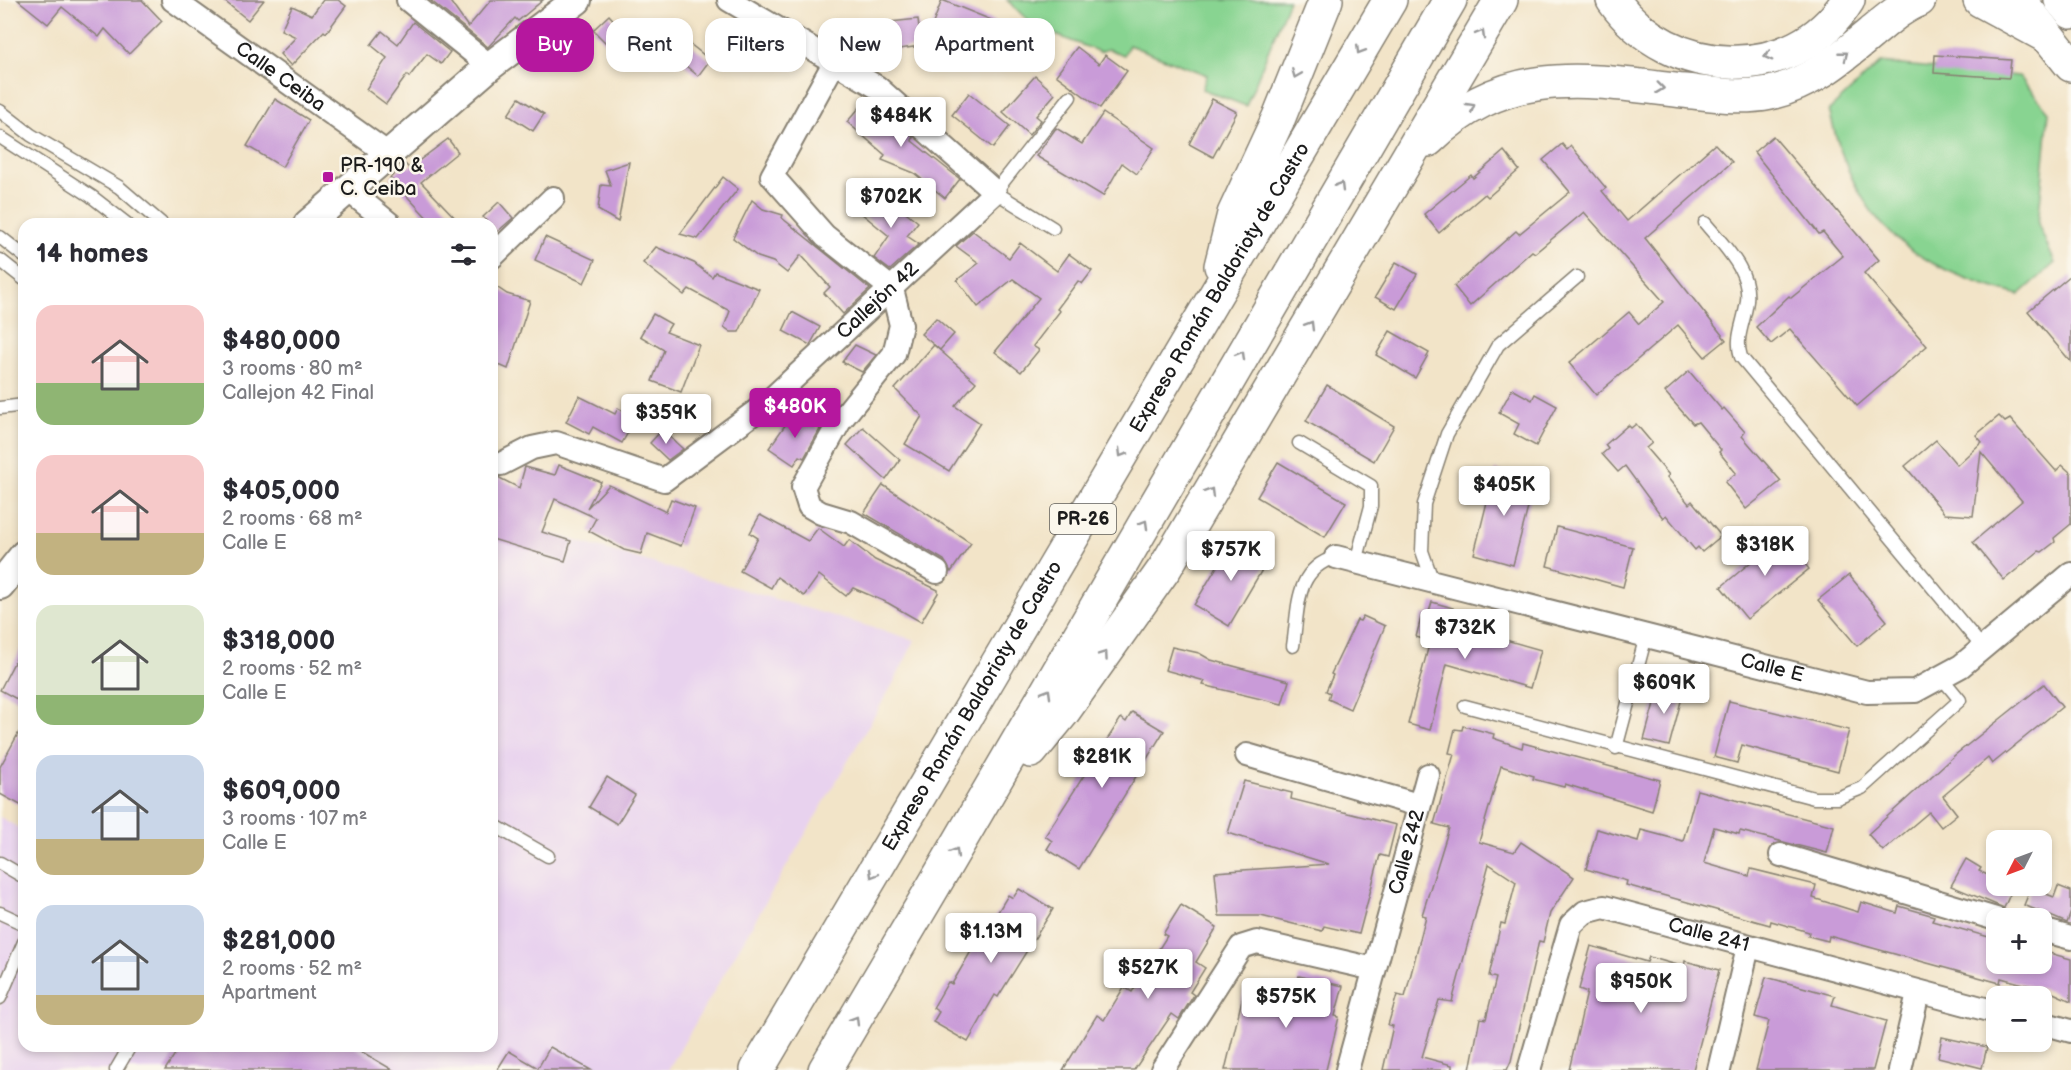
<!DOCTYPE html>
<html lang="en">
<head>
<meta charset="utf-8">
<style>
	body { margin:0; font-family:"Balsamiq Sans",sans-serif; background:#f7f7f7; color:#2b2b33; height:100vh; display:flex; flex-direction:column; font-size:22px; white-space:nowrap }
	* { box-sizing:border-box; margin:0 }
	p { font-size:20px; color:#7c7c81 }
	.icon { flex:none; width:33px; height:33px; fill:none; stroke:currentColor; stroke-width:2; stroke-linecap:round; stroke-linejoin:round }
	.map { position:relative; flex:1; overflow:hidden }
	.side { position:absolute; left:18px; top:218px; width:480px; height:834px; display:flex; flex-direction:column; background:#fff; border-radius:18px; box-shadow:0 3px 9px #0003 }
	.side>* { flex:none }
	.hud { position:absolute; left:516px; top:18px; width:570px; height:54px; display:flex; gap:12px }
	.needle { width:39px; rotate:228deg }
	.fabs { position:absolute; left:1986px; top:830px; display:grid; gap:12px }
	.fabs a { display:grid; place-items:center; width:66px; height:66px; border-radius:12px; background:#fff; box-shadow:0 3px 9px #0003; font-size:30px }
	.price { position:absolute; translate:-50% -51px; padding:0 14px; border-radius:6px; background:#fff; color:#222; font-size:20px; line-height:39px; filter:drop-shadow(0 2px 3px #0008) }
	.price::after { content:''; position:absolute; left:50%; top:36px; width:18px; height:14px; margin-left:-9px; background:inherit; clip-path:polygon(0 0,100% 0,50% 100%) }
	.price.on { background:#b5179e; color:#fff }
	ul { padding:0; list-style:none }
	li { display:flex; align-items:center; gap:18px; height:150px; padding:0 18px }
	li span { display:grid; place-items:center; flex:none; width:168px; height:120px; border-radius:18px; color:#555 }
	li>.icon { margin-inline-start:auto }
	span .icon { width:72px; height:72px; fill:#fffc; stroke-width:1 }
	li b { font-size:26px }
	h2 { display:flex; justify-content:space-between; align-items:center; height:72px; padding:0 18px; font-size:26px }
	.tag { padding:0 21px; border-radius:18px; background:#fff; box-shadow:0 3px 9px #0003; font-size:21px; line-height:54px }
	.tag.on { background:#b5179e; color:#fff }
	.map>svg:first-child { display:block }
	.built { fill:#e8d2ee }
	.green { fill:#88d491; stroke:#527856; stroke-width:1.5 }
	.building { fill:#c99bd8 }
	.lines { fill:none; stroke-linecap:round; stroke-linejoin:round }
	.service-casing { stroke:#878072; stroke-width:15 }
	.minor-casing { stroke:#878072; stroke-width:26 }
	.tertiary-casing { stroke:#878072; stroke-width:32 }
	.secondary-casing { stroke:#878072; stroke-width:36 }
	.motorway-casing { stroke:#878072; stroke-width:36 }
	.service { stroke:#fff; stroke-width:12 }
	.minor { stroke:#fff; stroke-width:22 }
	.tertiary { stroke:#fff; stroke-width:28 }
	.secondary { stroke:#fff; stroke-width:33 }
	.motorway { stroke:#fff; stroke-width:33 }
	.oneway { stroke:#999 }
	.poi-dot { fill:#b5179e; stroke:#fbf7ec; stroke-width:2 }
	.labels { text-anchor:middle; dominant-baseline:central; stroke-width:5; stroke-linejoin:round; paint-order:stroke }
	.shield { fill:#fbf7ec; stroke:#5f5e5a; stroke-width:1.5 }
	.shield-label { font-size:18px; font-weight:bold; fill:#1c1c1c }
	.street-label { font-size:20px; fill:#1c1c1c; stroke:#fbf7ec }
	.poi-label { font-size:20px; fill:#1c1c1c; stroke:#fbf7ec; text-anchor:start }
</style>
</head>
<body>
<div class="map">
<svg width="2071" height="1070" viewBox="0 0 2071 1070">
	<rect width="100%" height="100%" fill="#fbf7ec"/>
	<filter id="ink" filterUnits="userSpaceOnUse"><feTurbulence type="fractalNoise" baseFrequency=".0167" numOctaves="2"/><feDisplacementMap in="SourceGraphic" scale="12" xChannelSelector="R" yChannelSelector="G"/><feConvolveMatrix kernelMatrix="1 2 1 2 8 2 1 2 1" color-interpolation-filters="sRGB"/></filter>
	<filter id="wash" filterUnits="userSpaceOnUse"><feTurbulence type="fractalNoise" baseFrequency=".008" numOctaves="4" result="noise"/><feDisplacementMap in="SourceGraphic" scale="24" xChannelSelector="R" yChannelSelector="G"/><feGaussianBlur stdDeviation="1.35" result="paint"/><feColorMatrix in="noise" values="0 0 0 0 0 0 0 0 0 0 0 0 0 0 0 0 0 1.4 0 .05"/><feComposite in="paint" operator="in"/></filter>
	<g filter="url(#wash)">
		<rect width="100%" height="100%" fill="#f2e4c8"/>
		<!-- built -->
		<polygon class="built" points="492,516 915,640 894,682 668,1070 0,1070 0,817 24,831 24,1046 492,1046"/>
		<!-- green -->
		<g class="green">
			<polygon points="1007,0 1289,0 1246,106 1202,89 1207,75 1129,45 1124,55 1108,49 1100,52 1035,27"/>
			<path d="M1880,63L2019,76L2049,112L2038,224L2055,263L2019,295C1908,266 1856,225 1829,110Z"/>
		</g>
		<g id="blocks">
			<!-- building -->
			<g class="building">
				<polygon points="18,0 142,0 162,21 129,54 105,29 99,37 62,7 48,24"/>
				<polygon points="223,0 264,0 248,20"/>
				<polygon points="323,0 338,0 346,6 326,33 324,31 291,66 280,54 296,37 281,30 292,6 312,15"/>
				<polygon points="430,0 449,0 468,27 491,0 543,0 518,21 515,18 488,47"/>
				<polygon points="942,0 1026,34 1015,60 932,26"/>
				<polygon points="609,15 632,40 617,54 593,30"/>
				<polygon points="918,19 921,46 884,51 881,23"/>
				<polygon points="413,22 450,52 441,64 427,54 409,77 407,75 386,104 366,89 387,58 371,45 382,31 398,44"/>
				<polygon points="685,40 710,60 698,76 673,55"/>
				<polygon points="1077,47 1099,64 1105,55 1127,71 1100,108 1056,75"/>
				<polygon points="1935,55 2011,60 2009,78 1934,73"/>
				<polygon points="1035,76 1055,94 1036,116 1041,120 1029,135 1003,112"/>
				<polygon points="969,93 1010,126 993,148 952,115"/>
				<polygon points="519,98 544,114 533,131 508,115"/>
				<polygon points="868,98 887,114 881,120 906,131 913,137 912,141 960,179 945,198 914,173 882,160 885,155 847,122"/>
				<polygon points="275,99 309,120 282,167 247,146"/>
				<polygon points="1212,99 1237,112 1213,157 1189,144"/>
				<polygon points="1103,113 1154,148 1137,174 1122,163 1103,196 1036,156 1056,128 1082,144"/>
				<polygon points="1773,136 1879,260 1864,273 1927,346 1857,406 1790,329 1771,344 1756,327 1789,296 1791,298 1843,256 1823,232 1819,234 1754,152"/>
				<polygon points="448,139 458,152 421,182 461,224 433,224 390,178 405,164 409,168"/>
				<polygon points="1562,144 1567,150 1571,146 1606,188 1602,191 1627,221 1715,144 1732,162 1645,238 1726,340 1705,357 1678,325 1596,395 1569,363 1629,312 1639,324 1664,302 1584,212 1535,253 1532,251 1470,306 1454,286 1516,231 1519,234 1570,192 1543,160"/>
				<polygon points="1504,151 1519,170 1488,197 1485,194 1439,233 1424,214 1471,175 1473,178"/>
				<polygon points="629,162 620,212 618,222 598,210 601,185 611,186 605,170"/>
				<polygon points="723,177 738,189 698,239 680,234"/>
				<polygon points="879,190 918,222 907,236 919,244 890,270 874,258 889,236 861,213"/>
				<polygon points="752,200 763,209 783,215 782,218 870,289 843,314 824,293 830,287 801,255 787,273 773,262 758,257 733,238"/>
				<polygon points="499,202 513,218 497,232 483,217"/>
				<polygon points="973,231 1009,258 1020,243 1057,271 1069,254 1092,271 1082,284 1078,281 1057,309 1060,311 1033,346 1039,350 1021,372 995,352 1039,298 1013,279 978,307 957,280 979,263 956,246"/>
				<polygon points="545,237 595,260 584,283 535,260"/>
				<polygon points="656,247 694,263 712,277 715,272 759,289 739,332 731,332 724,327 730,311 689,289 684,295 643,263"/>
				<polygon points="1396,262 1417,274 1396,309 1375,297"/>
				<polygon points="2071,275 2071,362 2028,311"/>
				<polygon points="492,284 507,294 530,301 508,369 492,362"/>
				<polygon points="792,312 820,327 810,345 783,331"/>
				<polygon points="653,314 671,324 666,332 699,345 681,392 652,381 664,350 640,336"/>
				<polygon points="936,318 954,334 940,350 921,334"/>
				<polygon points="1390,331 1429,353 1415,378 1376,355"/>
				<polygon points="855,345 876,355 862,372 842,362"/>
				<polygon points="934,345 976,382 955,406 980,423 949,471 905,444 922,416 895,389"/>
				<polygon points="1689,371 1722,410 1724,408 1745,432 1742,436 1781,481 1746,509 1725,482 1736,473 1719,452 1721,450 1698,422 1693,424 1665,392"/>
				<polygon points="1327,385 1394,426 1374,461 1306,421"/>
				<polygon points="1512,389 1532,400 1535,394 1557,406 1536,446 1514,434 1519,424 1499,413"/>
				<polygon points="579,396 615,414 618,408 636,418 622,443 593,427 589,434 566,422"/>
				<polygon points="795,411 820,429 804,458 800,456 794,465 769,448"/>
				<polygon points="1999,416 2005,422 2010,419 2056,471 2062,465 2071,473 2071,524 2054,538 2055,542 2042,552 2039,551 2004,580 1973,542 2022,501 1981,452 1973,516 1945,514 1905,466 1936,440 1957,465 1982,442 1976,435"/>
				<polygon points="1636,424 1652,443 1646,448 1669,475 1667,477 1689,504 1692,501 1721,536 1702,552 1698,547 1695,550 1666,515 1663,518 1625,466 1618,472 1602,454 1608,449 1605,445 1628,425 1631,428"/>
				<polygon points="863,427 900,460 886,480 847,445"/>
				<polygon points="662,430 683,449 668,460 650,443"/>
				<polygon points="1278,462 1346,502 1325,537 1257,497"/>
				<polygon points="559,465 601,482 587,508 609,485 666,512 671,499 695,508 681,546 647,533 641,554 624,550 589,531 596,518 555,499 542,532 571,541 565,561 492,539 492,474 519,488 525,467 555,475"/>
				<polygon points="1495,470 1535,481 1513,565 1474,554"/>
				<polygon points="883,485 971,543 951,572 944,560 864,513"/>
				<polygon points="760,515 808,541 818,528 844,547 849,540 875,560 938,590 938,593 921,622 888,603 853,588 846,596 819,575 804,596 777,577 771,588 740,571 758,538 750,533"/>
				<polygon points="1557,527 1633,547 1623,587 1547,566"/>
				<polygon points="1783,535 1809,569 1747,619 1721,587"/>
				<polygon points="1234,538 1269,558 1229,626 1194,605"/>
				<polygon points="1849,575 1887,621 1857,646 1818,600"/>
				<polygon points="1432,602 1453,608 1450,621 1461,624 1460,627 1541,650 1530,688 1447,664 1430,730 1408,724 1430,641 1416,637 1422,614 1428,615"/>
				<polygon points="1363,616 1385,626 1350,709 1328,699 1330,693 1326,691 1333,675 1331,674 1357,620 1360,621"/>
				<polygon points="24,643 24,703 0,690"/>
				<polygon points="1172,647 1199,653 1211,660 1289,681 1282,704 1203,685 1205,681 1165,670"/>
				<polygon points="1662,684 1684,690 1669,746 1644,740 1659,685"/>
				<polygon points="2044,684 2062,707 1992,764 1988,758 1943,796 1957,814 1941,827 1929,812 1883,851 1868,834 1955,755"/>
				<polygon points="1729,701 1849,730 1838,771 1742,745 1737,763 1714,757"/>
				<polygon points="1132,712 1164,731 1079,869 1047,849 1052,841 1045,836 1121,718 1126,722"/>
				<polygon points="24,723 24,807 0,794 0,767"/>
				<polygon points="1463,726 1494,734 1493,738 1522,748 1523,743 1660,780 1652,811 1565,784 1564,787 1533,779 1534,776 1501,766 1479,842 1514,852 1521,842 1574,877 1550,913 1543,942 1539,941 1511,1061 1507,1070 1470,1070 1480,1018 1486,1019 1496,978 1489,976 1501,923 1505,924 1516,882 1489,864 1452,1002 1439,1000 1422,1057 1452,1065 1452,1070 1383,1070 1393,1026 1388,1025 1397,995 1405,997 1426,916 1422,915 1449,828 1434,824 1454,754 1449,753 1455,729 1462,730"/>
				<polygon points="607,777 635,795 617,824 589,807"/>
				<polygon points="1244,781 1292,793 1291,799 1396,825 1388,857 1380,855 1359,934 1324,926 1322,931 1261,916 1219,916 1215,872 1329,864 1228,833"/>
				<polygon points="1697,790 1834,826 1827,853 1740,831 1739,834 1714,827 1704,863 1749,876 1751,869 1816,885 1813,898 1858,912 1861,902 1897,913 1899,906 1934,916 1932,921 1996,939 1996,963 2042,963 2042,951 2071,959 2071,1001 2049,991 2001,978 2000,983 1829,936 1828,941 1808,936 1809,932 1771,921 1770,925 1626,885 1627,881 1586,869 1597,829 1638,841 1641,830 1683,841"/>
				<polygon points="1966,859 1981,868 1979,871 1996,879 1996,885 2014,885 2004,908 1951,886"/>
				<polygon points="2058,886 2071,891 2071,912 2067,923 2024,905 2031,888 2054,897"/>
				<polygon points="1019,889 1053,909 998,997 995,995 968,1042 933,1022 939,1012 933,1008 948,982 952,984 977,941 980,942 1008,895 1013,898"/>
				<polygon points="1181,905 1217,927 1196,962 1205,968 1190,992 1194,995 1179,1019 1172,1014 1134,1070 1063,1070 1097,1015 1104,1020 1124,987 1132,992 1167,936 1163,934"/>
				<polygon points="1591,946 1647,962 1649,957 1684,967 1685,961 1719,970 1693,1070 1569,1070 1587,992 1579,989"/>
				<polygon points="1299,976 1343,986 1335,1016 1339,1017 1326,1070 1225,1070 1245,987 1294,999"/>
				<polygon points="1766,977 1835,996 1832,1005 1886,1021 1873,1070 1756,1070 1769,1021 1755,1017"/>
				<polygon points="1942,1037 1987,1047 1982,1068 1938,1057"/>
				<polygon points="180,1046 352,1046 393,1070 165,1070"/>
				<polygon points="550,1047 591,1070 497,1070 509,1051 538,1068"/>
			</g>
		</g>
	</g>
	<g filter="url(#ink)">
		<use href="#blocks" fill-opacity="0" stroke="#878072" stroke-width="1.5"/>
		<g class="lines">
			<defs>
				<g id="service">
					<polyline points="0,111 31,135 119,187 162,224"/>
					<polyline points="0,137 91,196 127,224"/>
					<path d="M1705,223C1725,247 1754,274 1746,307C1743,325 1735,339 1741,357L1983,648"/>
					<polyline points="1053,228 995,192 1070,97"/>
					<polyline points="0,237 24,256"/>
					<polyline points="0,260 24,279"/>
					<polyline points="0,408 24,405"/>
					<polyline points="1299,443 1371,486 1371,506 1356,562"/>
					<polyline points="1433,582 1422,551 1424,504 1447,434 1498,345 1577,277"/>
					<path d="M1293,646C1299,608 1294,569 1336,557"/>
					<polyline points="1465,706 1814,798 1837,798 1862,788 1960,700 1941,677"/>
					<polyline points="1616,748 1646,636"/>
					<polyline points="492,824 548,856"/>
					<polyline points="0,863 24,877"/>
					<polyline points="0,913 24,924"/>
					<polyline points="0,998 24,942"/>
					<polyline points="116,1070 130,1046"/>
				</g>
				<g id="minor">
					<path id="s1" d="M173,0L387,153"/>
					<polyline points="408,0 490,66"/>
					<polyline points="834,63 772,176 825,236 892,289 901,325 894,354 840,421 803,487 809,506 821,513 851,522 937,572"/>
					<polyline points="347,189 390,224"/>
					<polyline points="492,257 553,198"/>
					<path id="s2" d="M501,464L532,448L556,443L664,480L767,403L995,192L877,87L729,0"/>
					<path id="s3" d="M1336,557L1867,692L1915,691L1961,666L2071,574"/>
					<polyline points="1247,755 1418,805"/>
					<polyline points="1781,855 1996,919"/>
					<polyline points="2042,930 2071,938"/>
					<polyline points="2042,1023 2071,1031"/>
					<polyline points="1162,1070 1241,947 1257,942 1374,969"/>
					<path id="s4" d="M1347,1070L1428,775"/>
					<path id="s5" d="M1529,1070L1571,925L1585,912L1604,907L1996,1012"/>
					<polyline points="1719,1070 1748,947"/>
					<polyline points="1900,1070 1918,993"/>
				</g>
				<g id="tertiary">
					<polyline points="308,224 490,66 577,0"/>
					<polyline points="0,585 24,555"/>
				</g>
				<g id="secondary">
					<polyline points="2019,0 2071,65"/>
					<polyline points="2061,0 2071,12"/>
				</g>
				<g id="motorway">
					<path d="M1613,0C1669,80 1795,86 1848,0"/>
					<polyline points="1980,0 2048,37"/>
					<path d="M1428,140C1507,63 1586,80 1684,91C1713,94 1741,99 1770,93C1811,83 1839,60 1871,33C1886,21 1901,7 1919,0"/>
					<polyline points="1221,266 1234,214 1279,117 1326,0"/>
					<polyline points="1031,751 1063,712 1165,568 1501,0"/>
					<path id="s6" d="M757,1070L1390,0"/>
					<path d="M825,1070C1036,715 1240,356 1450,0"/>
				</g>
			</defs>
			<!-- service casing -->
			<use href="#service" class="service-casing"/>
			<!-- minor casing -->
			<use href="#minor" class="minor-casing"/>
			<!-- tertiary casing -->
			<use href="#tertiary" class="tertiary-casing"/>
			<!-- secondary casing -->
			<use href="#secondary" class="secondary-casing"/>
			<!-- motorway casing -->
			<use href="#motorway" class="motorway-casing"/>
			<!-- service -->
			<use href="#service" class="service"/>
			<!-- minor -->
			<use href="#minor" class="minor"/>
			<!-- tertiary -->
			<use href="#tertiary" class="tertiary"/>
			<!-- secondary -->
			<use href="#secondary" class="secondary"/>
			<!-- motorway -->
			<use href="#motorway" class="motorway"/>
		</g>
		<!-- one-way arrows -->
		<defs><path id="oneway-chevron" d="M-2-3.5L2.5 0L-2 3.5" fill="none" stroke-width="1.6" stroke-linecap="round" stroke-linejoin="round" transform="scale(1.5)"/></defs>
		<g class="oneway">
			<use href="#oneway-chevron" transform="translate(1481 34) rotate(-60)"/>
			<use href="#oneway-chevron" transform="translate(1360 50) rotate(121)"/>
			<use href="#oneway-chevron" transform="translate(1844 55) rotate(-38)"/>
			<use href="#oneway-chevron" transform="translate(1768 56) rotate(165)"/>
			<use href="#oneway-chevron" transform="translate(1296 74) rotate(112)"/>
			<use href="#oneway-chevron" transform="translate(1660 88) rotate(7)"/>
			<use href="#oneway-chevron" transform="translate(1471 107) rotate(-30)"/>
			<use href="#oneway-chevron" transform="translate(1340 186) rotate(-59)"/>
			<use href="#oneway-chevron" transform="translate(1310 325) rotate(-59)"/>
			<use href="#oneway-chevron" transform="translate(1241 355) rotate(-60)"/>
			<use href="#oneway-chevron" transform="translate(1122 453) rotate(121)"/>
			<use href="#oneway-chevron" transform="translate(1210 492) rotate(-59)"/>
			<use href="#oneway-chevron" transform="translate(1144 524) rotate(-60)"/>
			<use href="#oneway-chevron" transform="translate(1104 655) rotate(-55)"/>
			<use href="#oneway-chevron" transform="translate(1047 693) rotate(-60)"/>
			<use href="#oneway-chevron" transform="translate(955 852) rotate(-59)"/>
			<use href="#oneway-chevron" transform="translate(873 874) rotate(120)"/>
			<use href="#oneway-chevron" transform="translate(855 1020) rotate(-59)"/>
		</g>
	</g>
	<!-- markers -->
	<rect class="poi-dot" x="322" y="171" width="12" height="12" rx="3"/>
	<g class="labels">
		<!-- shield labels -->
		<rect class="shield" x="1050" y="504" width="66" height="30" rx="4.5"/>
		<g class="shield-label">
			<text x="1083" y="519">PR-26</text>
		</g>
		<!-- street labels -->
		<g class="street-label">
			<text stroke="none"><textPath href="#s1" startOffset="132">Calle Ceiba</textPath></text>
			<text stroke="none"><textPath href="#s6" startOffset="909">Expreso Román Baldorioty de Castro</textPath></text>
			<text stroke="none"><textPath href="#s2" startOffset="453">Callejón 42</textPath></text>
			<text stroke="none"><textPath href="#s3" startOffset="450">Calle E</textPath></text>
			<text stroke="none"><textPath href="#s6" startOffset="423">Expreso Román Baldorioty de Castro</textPath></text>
			<text stroke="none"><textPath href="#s4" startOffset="226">Calle 242</textPath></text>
			<text stroke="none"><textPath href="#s5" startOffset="298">Calle 241</textPath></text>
		</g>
		<!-- poi labels -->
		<g class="poi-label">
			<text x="340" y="166">PR-190 &amp;<tspan x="340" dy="23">C. Ceiba</tspan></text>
		</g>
	</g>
</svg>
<div class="fabs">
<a><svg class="needle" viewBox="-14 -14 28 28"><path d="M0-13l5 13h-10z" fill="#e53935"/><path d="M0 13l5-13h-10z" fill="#7c7c81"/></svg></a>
<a>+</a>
<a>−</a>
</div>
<b class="price" style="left:901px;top:148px">$484K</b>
<b class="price" style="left:891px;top:229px">$702K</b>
<b class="price on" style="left:795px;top:439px">$480K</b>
<b class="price" style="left:666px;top:445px">$359K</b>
<b class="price" style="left:1504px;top:517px">$405K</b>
<b class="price" style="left:1765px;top:577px">$318K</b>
<b class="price" style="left:1231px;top:582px">$757K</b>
<b class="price" style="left:1465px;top:660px">$732K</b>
<b class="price" style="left:1664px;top:715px">$609K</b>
<b class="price" style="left:1102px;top:789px">$281K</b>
<b class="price" style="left:991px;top:964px">$1.13M</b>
<b class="price" style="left:1148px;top:1000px">$527K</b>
<b class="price" style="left:1641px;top:1014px">$950K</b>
<b class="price" style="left:1286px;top:1029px">$575K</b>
<div class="hud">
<a class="tag on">Buy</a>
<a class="tag">Rent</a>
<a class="tag">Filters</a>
<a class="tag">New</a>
<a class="tag">Apartment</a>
</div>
<section class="side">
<h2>14 homes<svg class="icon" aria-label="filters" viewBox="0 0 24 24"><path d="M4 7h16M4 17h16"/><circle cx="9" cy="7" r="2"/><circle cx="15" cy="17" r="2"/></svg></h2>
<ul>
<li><span style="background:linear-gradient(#f6c9c9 65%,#8fb573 0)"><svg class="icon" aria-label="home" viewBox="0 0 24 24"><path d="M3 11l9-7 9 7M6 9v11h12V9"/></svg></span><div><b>$480,000</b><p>3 rooms · 80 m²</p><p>Callejon 42 Final</p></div></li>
<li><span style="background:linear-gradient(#f6c9c9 65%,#c2b280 0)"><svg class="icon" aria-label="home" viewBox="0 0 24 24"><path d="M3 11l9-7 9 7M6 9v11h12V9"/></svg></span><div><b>$405,000</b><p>2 rooms · 68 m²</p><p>Calle E</p></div></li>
<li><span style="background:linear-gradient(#dfe7d0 75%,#8fb573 0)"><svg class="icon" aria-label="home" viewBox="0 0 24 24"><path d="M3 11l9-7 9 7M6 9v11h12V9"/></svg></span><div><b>$318,000</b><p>2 rooms · 52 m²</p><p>Calle E</p></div></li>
<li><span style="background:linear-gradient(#c9d6e8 70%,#c2b280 0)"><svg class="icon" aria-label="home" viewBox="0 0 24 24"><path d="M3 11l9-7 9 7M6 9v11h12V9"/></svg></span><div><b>$609,000</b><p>3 rooms · 107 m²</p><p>Calle E</p></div></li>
<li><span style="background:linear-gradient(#c9d6e8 75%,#c2b280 0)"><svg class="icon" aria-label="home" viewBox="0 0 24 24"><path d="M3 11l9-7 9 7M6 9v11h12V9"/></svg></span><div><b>$281,000</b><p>2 rooms · 52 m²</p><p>Apartment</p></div></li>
</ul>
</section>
</div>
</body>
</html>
